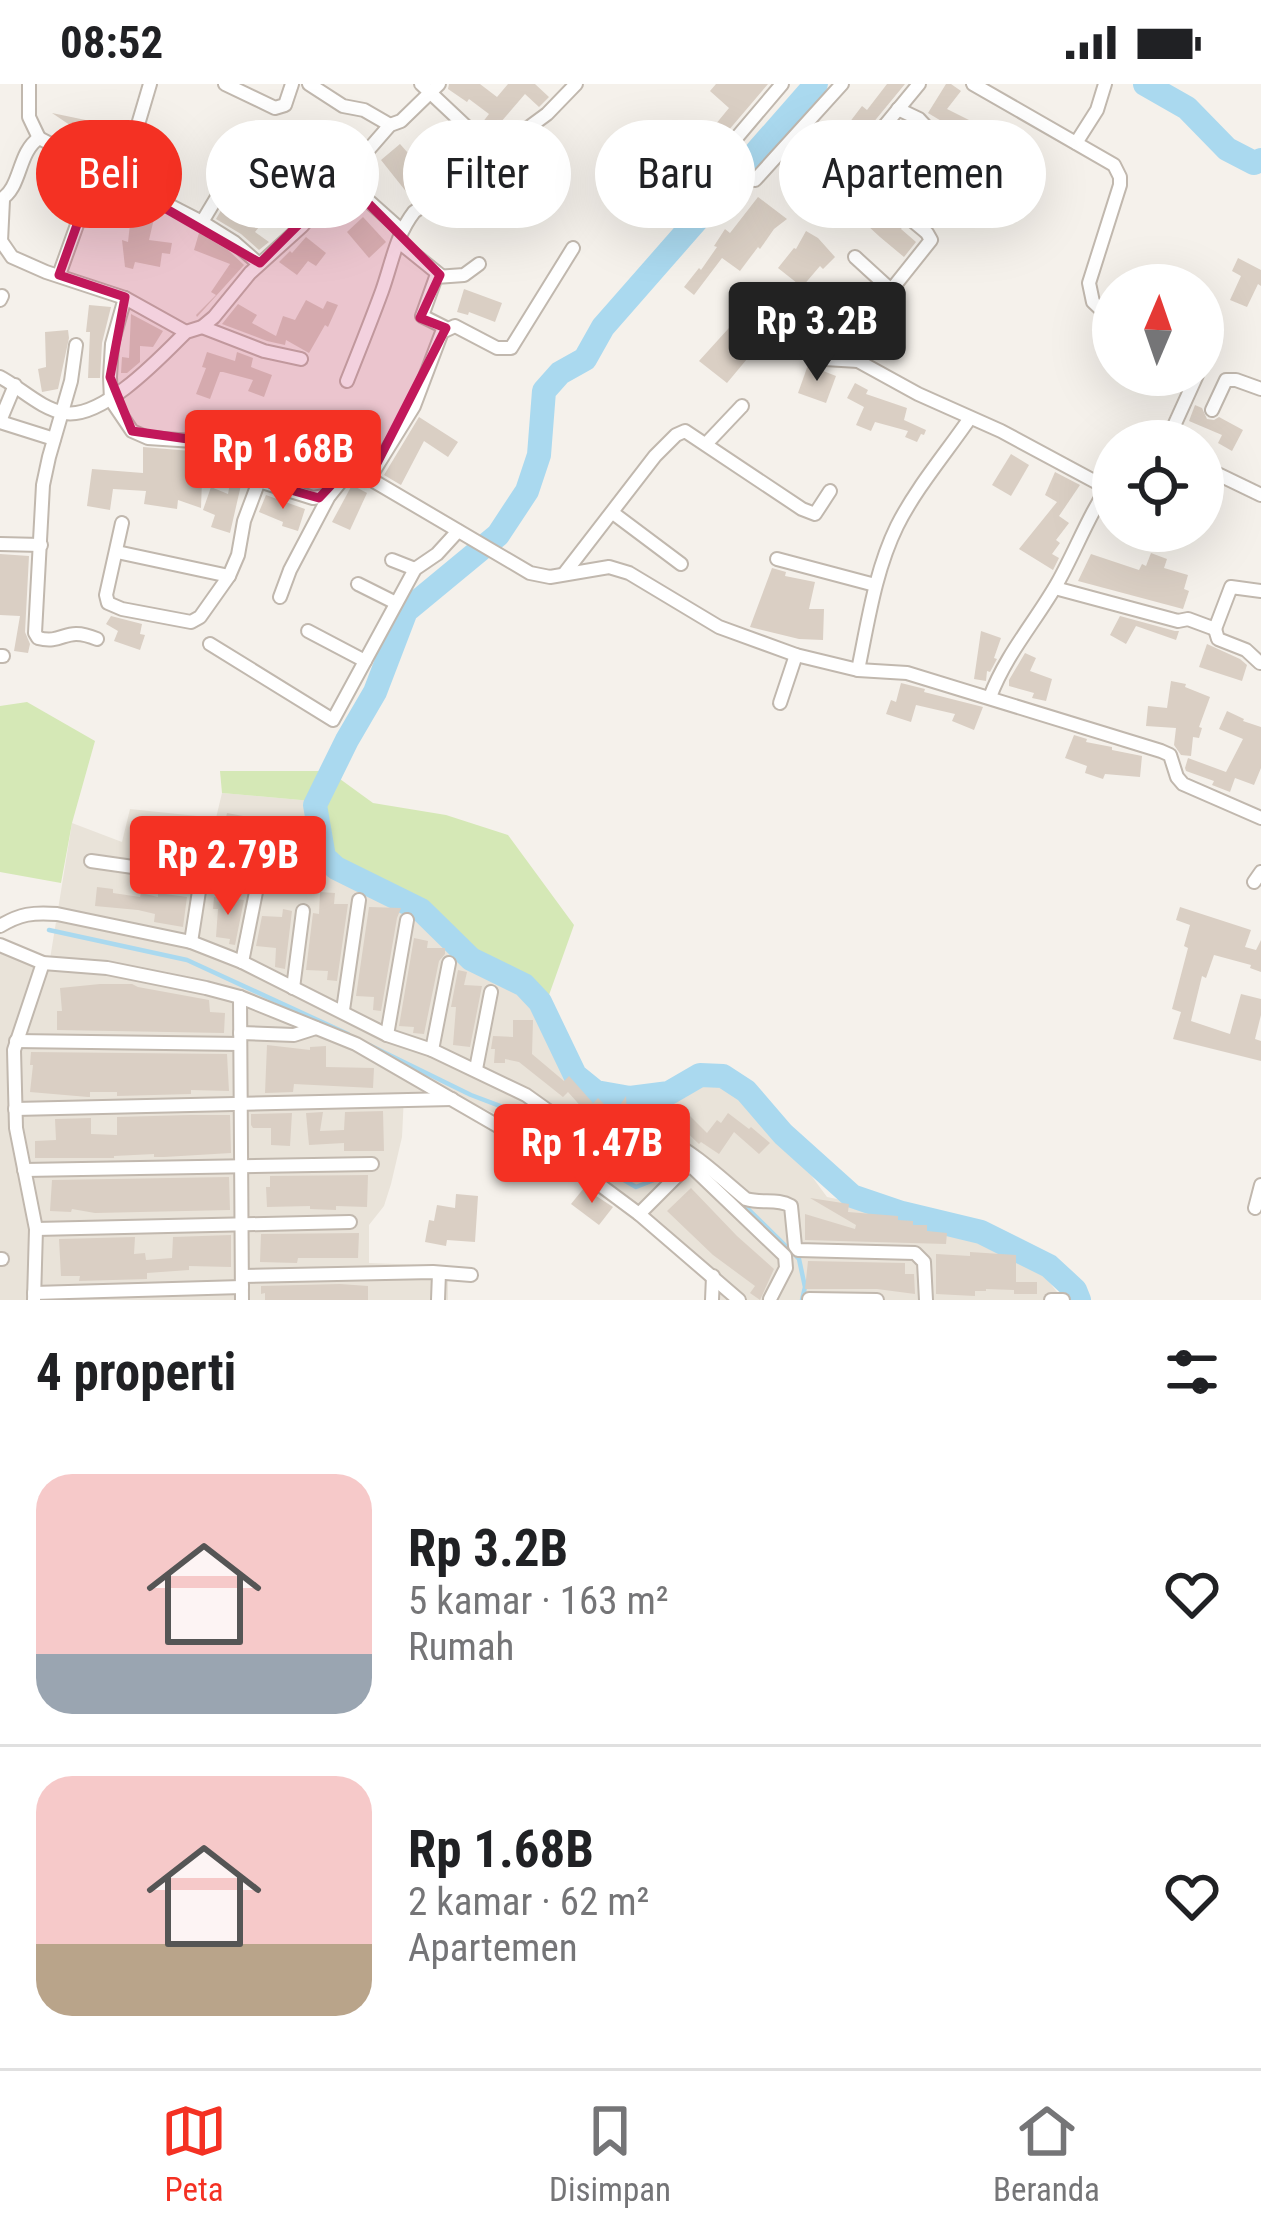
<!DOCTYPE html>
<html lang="id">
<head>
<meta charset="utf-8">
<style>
	body { margin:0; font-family:"Roboto Condensed",sans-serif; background:#f6f6f6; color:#202124; height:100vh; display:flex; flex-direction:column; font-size:45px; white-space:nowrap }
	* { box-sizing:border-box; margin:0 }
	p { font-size:39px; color:#757577 }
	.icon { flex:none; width:66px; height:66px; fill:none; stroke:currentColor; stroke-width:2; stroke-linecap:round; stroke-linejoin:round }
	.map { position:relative; height:1216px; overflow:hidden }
	.drawer { display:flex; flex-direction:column; background:#fff; flex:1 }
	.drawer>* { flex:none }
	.top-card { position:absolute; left:36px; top:36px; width:1191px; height:108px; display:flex; gap:24px }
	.needle { width:78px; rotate:2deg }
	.fabs { position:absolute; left:1092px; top:180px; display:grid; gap:24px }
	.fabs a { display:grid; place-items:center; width:132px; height:132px; border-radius:50%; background:#fff; box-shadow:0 12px 48px #0002; font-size:60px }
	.price { position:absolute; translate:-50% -102px; padding:0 27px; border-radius:12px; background:#f43123; color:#fff; font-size:39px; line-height:78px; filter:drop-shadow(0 3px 6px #0008) }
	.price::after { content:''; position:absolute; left:50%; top:72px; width:36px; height:27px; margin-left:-18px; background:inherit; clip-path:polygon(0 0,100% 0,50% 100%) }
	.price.selected { background:#222; color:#fff }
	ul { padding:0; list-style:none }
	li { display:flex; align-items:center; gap:36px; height:300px; padding:0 36px }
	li+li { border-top:3px solid #e0e0e0 }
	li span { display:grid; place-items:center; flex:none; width:336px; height:240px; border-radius:36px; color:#555 }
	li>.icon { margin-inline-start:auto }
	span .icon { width:144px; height:144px; fill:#fffc; stroke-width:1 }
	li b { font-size:51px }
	h2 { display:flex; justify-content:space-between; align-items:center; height:144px; padding:0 36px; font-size:51px }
	.chip { padding:0 42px; border-radius:54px; background:#fff; box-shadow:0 12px 48px #0002; font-size:42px; line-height:108px }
	.chip.selected { background:#f43123; color:#fff }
	.status { display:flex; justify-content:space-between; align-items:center; height:84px; padding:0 60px; background:#fff; direction:ltr }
	.status svg { height:33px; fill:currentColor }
	.tab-bar { display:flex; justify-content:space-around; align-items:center; height:168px; border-top:3px solid #e0e0e0; background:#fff; font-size:33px; color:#757577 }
	.tab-bar a { display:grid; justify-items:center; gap:6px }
	.tab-bar .selected { color:#f43123 }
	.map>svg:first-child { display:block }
	.residential { fill:#e9e3d9 }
	.green { fill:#d5e8b6 }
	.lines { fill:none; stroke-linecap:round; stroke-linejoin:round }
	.stream { stroke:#aad9ef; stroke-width:4.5 }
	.river { stroke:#aad9ef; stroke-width:24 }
	.building { fill:#dacfc4 }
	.street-casing { stroke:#c1b8ae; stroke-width:16 }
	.street { stroke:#fff; stroke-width:12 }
	.marked { fill:#c2185b; fill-opacity:0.2; stroke:#c2185b; stroke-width:9; stroke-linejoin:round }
</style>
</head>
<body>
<div class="status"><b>08:52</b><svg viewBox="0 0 49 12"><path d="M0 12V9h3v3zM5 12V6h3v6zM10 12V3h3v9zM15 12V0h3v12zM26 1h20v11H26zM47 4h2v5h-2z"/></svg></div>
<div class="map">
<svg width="1261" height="1216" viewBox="0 0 1261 1216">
	<rect width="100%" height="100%" fill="#f5f1eb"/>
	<!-- residential -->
	<polygon class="residential" points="222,709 313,717 314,757 344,787 406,817 476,881 526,896 572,984 604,1013 725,1000 745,1022 783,1053 827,1113 905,1129 946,1129 957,1143 991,1160 1025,1167 1057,1208 1056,1216 715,1216 713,1188 614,1103 539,1048 456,1013 404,1012 402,1053 391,1100 384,1122 369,1141 369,1179 448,1182 448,1216 0,1216 0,862 50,875 72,739 122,758 130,725 216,734"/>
	<!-- green -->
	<g class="green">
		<polygon points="27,618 95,657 72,739 61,799 0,788 0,622"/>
		<polygon points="220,687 329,687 373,719 446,731 508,751 574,841 544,925 526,896 476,881 406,817 344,787 314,757 312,717 222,709"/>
	</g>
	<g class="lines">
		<!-- stream -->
		<g class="stream">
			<polyline points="49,846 187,876 348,950"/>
			<polyline points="369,961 471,1011 537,1036 596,1080 636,1103 659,1094 680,1078 691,1078"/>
			<polyline points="742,1119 799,1175 805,1203 802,1216"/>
		</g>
		<!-- river -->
		<g class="river">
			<polyline points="816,0 603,243 585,275 560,289 544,307 539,371 527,407 498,451 406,527 375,608 347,656 315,721 324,773 336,784 421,826 471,875 524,901 540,918 575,991 596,1008 630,1014 669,1009 700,991 723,992 746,1007 783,1050 852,1112 902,1129 981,1148 1049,1182 1075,1206 1079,1216"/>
			<polyline points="1145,0 1187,24 1227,65 1254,79 1261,76"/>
		</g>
	</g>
	<!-- building -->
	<g class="building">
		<polygon points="449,0 480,0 497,13 508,0 535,0 549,13 539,23 525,10 500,39 503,41 496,50 482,39 489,30 469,15 467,18 448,5"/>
		<polygon points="716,0 768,0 711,67 701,58 729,24 710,7"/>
		<polygon points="887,0 905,0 849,68 839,59 850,47 846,43 862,22 867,26"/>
		<polygon points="946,0 951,0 961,7 947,25 975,39 968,53 928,29"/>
		<polygon points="52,29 100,39 116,50 116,43 126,45 119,66 101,62"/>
		<polygon points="400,60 416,78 408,86 420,101 408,110 381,76"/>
		<polygon points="51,72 63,78 61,81 84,89 76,114 52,105 54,100 39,92"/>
		<polygon points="310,72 322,82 306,100 308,102 297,116 278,101 289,87 294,91"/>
		<polygon points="244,87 261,99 247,118 267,133 255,148 269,158 259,166 241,150 216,135"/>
		<polygon points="848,109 876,130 891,139 894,135 903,142 901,145 916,158 904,173 880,153 867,141 869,139 841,118"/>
		<polygon points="758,113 787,135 774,145 760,165 758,163 740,187 722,174 694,211 684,203 699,184 701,186 717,163 714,162 725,145 730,149"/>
		<polygon points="144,120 156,126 149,156 172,159 170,170 162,169 160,183 135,178 133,185 125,183 122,156 128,158 130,140 140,141"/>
		<polygon points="363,133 386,158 369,174 347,148"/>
		<polygon points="806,147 818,154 835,173 823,185 820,182 802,203 778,184 794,164 796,165"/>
		<polygon points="199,149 228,166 244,181 197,233 196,231 216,211 211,208 230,180 194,166"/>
		<polygon points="306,153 326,169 316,182 308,177 297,191 279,178 290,167 292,169"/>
		<polygon points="1238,174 1261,186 1261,202 1258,200 1247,223 1230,216 1241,192 1232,187"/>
		<polygon points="762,204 786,223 772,243 758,232 741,250 757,263 727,299 699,277 747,224"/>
		<polygon points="464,205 502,219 495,238 469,228 468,231 457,228"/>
		<polygon points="306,216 323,225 327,217 338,221 328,243 325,241 309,269 286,256 285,261 267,257 222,240 238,220 257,231 252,239 276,252 283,232 295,236"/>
		<polygon points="89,221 111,223 102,259 100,294 88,294 90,248 86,248"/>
		<polygon points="131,230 163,247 153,263 140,262 140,278 127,289 121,289 122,273 129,274"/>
		<polygon points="68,246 69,254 58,305 42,308 38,285 46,283 45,248"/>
		<polygon points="207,268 235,277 237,268 253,274 251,283 272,291 264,313 248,307 253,296 223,288 220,288 210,315 196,310 206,284 202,283"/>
		<polygon points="808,281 836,292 826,319 798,309"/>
		<polygon points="855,299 868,306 866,310 907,324 904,336 926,346 924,351 921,350 917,358 905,353 908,347 875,338 871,347 856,341 864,323 847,314"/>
		<polygon points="1195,321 1202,324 1207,335 1214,336 1219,333 1243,346 1232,367 1218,359 1222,351 1189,337"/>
		<polygon points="419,333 458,358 448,373 424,357 401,401 384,391"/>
		<polygon points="219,337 253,348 258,339 273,346 270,353 274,355 269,368 241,359 237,366 225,357 227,353 217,351"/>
		<polygon points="143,363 203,368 201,424 178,416 177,425 144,420 146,407 113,405 110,426 87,422 92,385 143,389"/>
		<polygon points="1011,370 1029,381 1011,412 992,401"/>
		<polygon points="1055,388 1080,401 1059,432 1069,439 1056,456 1060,459 1052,470 1059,474 1053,486 1019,465 1057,418 1045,411"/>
		<polygon points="230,399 241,401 230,449 211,443 215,431 203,426 211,403 228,410"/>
		<polygon points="352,401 367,409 350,446 332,438"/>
		<polygon points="266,411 305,425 298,447 282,442 283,438 259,428"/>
		<polygon points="1151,469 1167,475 1164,484 1188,491 1184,505 1189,507 1183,525 1078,497 1091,470 1139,486 1142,480 1146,482"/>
		<polygon points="0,470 29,472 25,548 30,560 28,569 14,567 20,532 0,531"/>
		<polygon points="772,484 786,488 785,492 815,498 809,525 824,525 823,556 799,555 750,543"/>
		<polygon points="111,532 142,540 140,550 145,551 140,566 114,557 118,547 106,540"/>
		<polygon points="1120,532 1175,547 1179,547 1176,556 1136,542 1126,560 1110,551"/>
		<polygon points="981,547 1001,554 994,574 997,575 990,588 987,587 986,597 974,595"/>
		<polygon points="1207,560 1240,575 1247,581 1242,597 1199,583"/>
		<polygon points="1025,569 1036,574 1030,587 1052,595 1046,617 1032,614 1034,609 1009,602 1009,596"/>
		<polygon points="1171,597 1186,600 1185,603 1210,613 1199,643 1202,644 1199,654 1193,653 1191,672 1181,671 1174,661 1176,644 1146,642 1148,622 1167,624"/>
		<polygon points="901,599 925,605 924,608 983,623 974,646 952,637 955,630 916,621 911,638 886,630 891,616 896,618"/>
		<polygon points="1227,627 1244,635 1243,637 1261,643 1261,684 1254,701 1235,694 1230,708 1212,701 1214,697 1186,687 1185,684 1188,674 1226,688 1243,655 1219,645"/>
		<polygon points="1074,651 1087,655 1086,658 1112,663 1112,666 1142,672 1140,693 1105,690 1103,695 1085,689 1087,682 1065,674"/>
		<polygon points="227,729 243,732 240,745 263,747 262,753 255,761 250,784 237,782 236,787 218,784 220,764 224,764 229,744 224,743"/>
		<polygon points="186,738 200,740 193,780 181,779 181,776 165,775 165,772 131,769 133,753 184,755"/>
		<polygon points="97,803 113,805 113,809 140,813 141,809 158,813 158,809 187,813 183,843 154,838 155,830 138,826 95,822"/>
		<polygon points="320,808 335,809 334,820 348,820 337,897 327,896 328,887 306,886 313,829 319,830"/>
		<polygon points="214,813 244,816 235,861 229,860 230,855 216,853 218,825 213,825"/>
		<polygon points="369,823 401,824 397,834 381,927 373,926 374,913 356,912"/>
		<polygon points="1180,823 1251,846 1245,863 1256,866 1261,856 1261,888 1250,884 1251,881 1214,871 1206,894 1202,892 1191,937 1230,950 1241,910 1261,915 1261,931 1255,955 1261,957 1261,977 1173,955 1181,928 1172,925 1188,864 1184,862 1190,841 1176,836"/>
		<polygon points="283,825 292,827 285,885 275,883 276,864 256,862 262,832 282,833"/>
		<polygon points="414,854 428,857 427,864 445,864 445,870 439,877 424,950 413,949 414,943 399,942"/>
		<polygon points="458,886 467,888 464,901 482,902 470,963 453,961 456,923 451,923"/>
		<polygon points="100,900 132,900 138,903 209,916 210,928 225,929 224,949 57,946 57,927 62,927 60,904"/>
		<polygon points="513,936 533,936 532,970 564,997 569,992 593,1019 598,1014 614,1030 626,1012 628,1044 601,1045 568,1008 563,1013 519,978 505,975 505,979 494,979 495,965 491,965 493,952 513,953"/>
		<polygon points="267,961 310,966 310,963 326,962 326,983 374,984 373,1004 294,1000 293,1008 265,1009"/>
		<polygon points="31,968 227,970 229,1007 191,1006 191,1010 117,1012 117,1008 90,1008 90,1013 88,1013 30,1008 33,981 30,981"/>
		<polygon points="383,1027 384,1067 344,1067 344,1059 309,1061 306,1029 323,1028 320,1047 344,1046 345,1028"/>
		<polygon points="292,1029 290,1062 271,1061 271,1044 253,1044 251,1041 251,1030"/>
		<polygon points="728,1029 749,1045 751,1043 770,1059 759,1070 734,1048 719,1070 701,1058 699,1060 678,1040 688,1030 707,1049 717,1036 721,1039"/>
		<polygon points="190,1031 230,1031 231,1069 164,1073 154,1073 154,1070 114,1072 114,1074 35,1074 35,1057 56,1056 55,1035 91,1034 91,1050 117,1051 117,1033"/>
		<polygon points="368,1091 367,1123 336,1122 336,1126 310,1125 310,1122 267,1123 266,1103 270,1103 270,1092"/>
		<polygon points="229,1093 230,1126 95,1129 72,1125 71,1128 50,1127 52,1096"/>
		<polygon points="584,1104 613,1123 599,1141 571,1120"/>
		<polygon points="691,1104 737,1152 774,1185 760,1216 750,1209 755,1202 713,1171 667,1127"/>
		<polygon points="456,1110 478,1112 475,1158 447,1156 446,1162 425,1158 429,1136 434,1137 437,1121 455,1124"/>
		<polygon points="810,1114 849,1120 848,1128 898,1132 898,1136 913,1137 913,1141 927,1141 927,1147 947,1149 946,1160 805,1156 805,1130 855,1145 856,1141"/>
		<polygon points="359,1149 358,1174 298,1174 297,1179 260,1178 261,1150"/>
		<polygon points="231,1151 231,1183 189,1182 189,1186 147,1189 147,1195 79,1197 80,1192 61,1192 59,1155 135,1153 134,1170 145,1169 146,1176 172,1174 173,1153"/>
		<polygon points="970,1168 1016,1171 1016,1198 1037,1198 1037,1210 1014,1210 1014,1206 986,1205 986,1207 975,1207 975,1212 936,1210 936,1170 970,1172"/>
		<polygon points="808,1177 905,1179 905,1190 914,1190 915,1210 877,1205 805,1205"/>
		<polygon points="340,1200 368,1202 368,1216 265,1216 265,1209 261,1210 261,1202"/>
	</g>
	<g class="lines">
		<defs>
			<g id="street">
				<polyline points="29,0 29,33 39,54"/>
				<polyline points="225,0 275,24 285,21 292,0"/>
				<polyline points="309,0 343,22 364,26 390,41"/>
				<polyline points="421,0 470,46"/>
				<polyline points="973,0 1114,81 1120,93 1120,101 1089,199 1093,218 1113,237"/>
				<polyline points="1076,59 1097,26 1105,0"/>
				<polyline points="716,78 782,0"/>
				<polyline points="344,95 400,145"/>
				<polyline points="755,96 842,0"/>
				<polyline points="121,98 150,0"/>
				<path d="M0,116C22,104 17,69 39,54L202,138L234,158L259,180"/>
				<polyline points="3,116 1,157 12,173 46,188 125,214 186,248"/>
				<polyline points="888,117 931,63 933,50 919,35 898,25"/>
				<polyline points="202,138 235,83"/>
				<polyline points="399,158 440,191"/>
				<polyline points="855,173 891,206"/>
				<polyline points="59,191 97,85"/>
				<polyline points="125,214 112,260 110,293 111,316 132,347 148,354 209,358 259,397 313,414 330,411 346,391 360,389 530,489 550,493 609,483 629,489 719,543 796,571 858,586 907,589 1161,667 1170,671 1177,693 1183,700 1261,734"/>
				<polyline points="0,216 2,212"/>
				<polyline points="202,243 264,267 301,275"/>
				<polyline points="446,244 422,232 436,193 464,191 479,180"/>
				<path d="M76,261L71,297L49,373L43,401L35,549L38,554C65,561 64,541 97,555"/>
				<polyline points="825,275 858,277 918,310 1001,347 1107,404"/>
				<path d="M858,277L872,233L880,220L931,156L927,149C903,128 873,109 856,81L858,74L919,0"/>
				<path d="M0,293C21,304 41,325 65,329C103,335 161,273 186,248L202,243L214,233L250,189L302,142L390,41L401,37L439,0"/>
				<path d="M347,297C359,267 371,237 382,207C392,179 396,151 414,128L547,30L576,0"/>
				<polyline points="1212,326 1226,296 1236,296 1261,305"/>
				<polyline points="0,337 15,301"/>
				<polyline points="0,338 54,355"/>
				<polyline points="1172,357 1173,344 1197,291"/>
				<polyline points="706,360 742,322"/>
				<polyline points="1203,383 1261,411"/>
				<polyline points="370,393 414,322 442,248 455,242 497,264 511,264 573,164"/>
				<polyline points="613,429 681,480"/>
				<polyline points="122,439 106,511 108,519 122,525 191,538 200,533 229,492 238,471 244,437 259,397"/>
				<polyline points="0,460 41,461"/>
				<polyline points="117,468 229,492"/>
				<polyline points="777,475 875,501"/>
				<polyline points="392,476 415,485"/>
				<polyline points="564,490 655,372 676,351 685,347 802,425 815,430 830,407"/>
				<polyline points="358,500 396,519"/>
				<polyline points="1055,504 1178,537 1188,535 1215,545 1231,503 1261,507"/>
				<polyline points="280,513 290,486 329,412"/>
				<polyline points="1215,545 1218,555 1246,566 1260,579"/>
				<polyline points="308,547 365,577"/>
				<polyline points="210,560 333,636 415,485 437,470 458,447"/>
				<polyline points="0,572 3,572"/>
				<path d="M858,586C868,538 875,487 897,442C916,404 946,369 970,334"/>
				<path d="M990,613C1006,570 1036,537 1058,498C1077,464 1090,427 1113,396"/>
				<polyline points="780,619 796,571"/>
				<polyline points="91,777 203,793"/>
				<polyline points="1254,798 1261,788"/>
				<path d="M0,842C20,830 33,828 57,830L191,858L242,878L387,951L432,966L526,1011L592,1058C617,1066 643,1052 669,1058C687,1062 730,1102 746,1115C762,1120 777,1114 791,1122L795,1162L798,1166L915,1169L924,1178L926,1216"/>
				<polyline points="191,858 208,750"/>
				<polyline points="0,861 43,879 107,884 206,904 240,913 356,960 600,1101 639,1130 739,1216"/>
				<polyline points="242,878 265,763"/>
				<polyline points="293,904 303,827"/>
				<polyline points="240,913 242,1216"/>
				<polyline points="343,926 359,816"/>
				<polyline points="240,949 294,951 316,944"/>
				<polyline points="387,951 407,836"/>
				<polyline points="16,957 240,960"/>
				<polyline points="432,966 449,879"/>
				<polyline points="476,985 491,908"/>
				<polyline points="15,1025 452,1015"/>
				<polyline points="24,1086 372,1080"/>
				<polyline points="1255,1124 1261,1101"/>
				<polyline points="639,1130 685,1084 692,1083 785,1172 786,1184 770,1215"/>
				<polyline points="36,1145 350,1138"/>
				<polyline points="0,1175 2,1175"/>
				<polyline points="242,1192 433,1188 471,1191"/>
				<polyline points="34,1209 242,1203"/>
				<polyline points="809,1215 877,1216"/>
				<polyline points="34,1216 36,1145 16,1044 14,966 43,879"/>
				<polyline points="438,1216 439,1189"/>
				<polyline points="712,1216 713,1192"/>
				<polyline points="1051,1216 1063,1216"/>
			</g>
		</defs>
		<!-- street casing -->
		<use href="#street" class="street-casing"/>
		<!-- street -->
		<use href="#street" class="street"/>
	</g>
	<!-- marked area -->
	<path class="marked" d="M97,85L260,179L344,95L440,191L420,234L446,244L370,393L349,382L319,414L259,397L209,358L132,347L110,293L125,213L59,191Z"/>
</svg>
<div class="fabs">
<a><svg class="needle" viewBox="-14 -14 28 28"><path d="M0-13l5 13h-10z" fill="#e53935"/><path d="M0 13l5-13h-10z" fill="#757577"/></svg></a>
<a><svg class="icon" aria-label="locate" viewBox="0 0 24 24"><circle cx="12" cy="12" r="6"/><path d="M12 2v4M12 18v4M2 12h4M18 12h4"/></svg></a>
</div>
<b class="price selected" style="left:817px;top:300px">Rp 3.2B</b>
<b class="price" style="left:283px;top:428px">Rp 1.68B</b>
<b class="price" style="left:228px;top:834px">Rp 2.79B</b>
<b class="price" style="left:592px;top:1122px">Rp 1.47B</b>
<div class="top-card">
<a class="chip selected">Beli</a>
<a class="chip">Sewa</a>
<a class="chip">Filter</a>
<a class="chip">Baru</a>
<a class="chip">Apartemen</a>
</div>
</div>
<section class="drawer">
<h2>4 properti<svg class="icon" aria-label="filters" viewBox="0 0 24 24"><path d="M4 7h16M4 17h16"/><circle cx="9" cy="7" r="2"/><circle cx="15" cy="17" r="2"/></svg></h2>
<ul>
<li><span style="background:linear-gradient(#f6c9c9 75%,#9aa5b1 0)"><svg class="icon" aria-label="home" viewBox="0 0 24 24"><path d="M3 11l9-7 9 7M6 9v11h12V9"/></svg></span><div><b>Rp 3.2B</b><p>5 kamar · 163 m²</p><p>Rumah</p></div><svg class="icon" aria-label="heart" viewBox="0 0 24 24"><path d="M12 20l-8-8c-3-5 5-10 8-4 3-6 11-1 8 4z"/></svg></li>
<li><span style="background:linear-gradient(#f6c9c9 70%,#b9a48a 0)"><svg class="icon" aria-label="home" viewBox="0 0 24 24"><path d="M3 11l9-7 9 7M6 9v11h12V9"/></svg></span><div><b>Rp 1.68B</b><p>2 kamar · 62 m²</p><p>Apartemen</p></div><svg class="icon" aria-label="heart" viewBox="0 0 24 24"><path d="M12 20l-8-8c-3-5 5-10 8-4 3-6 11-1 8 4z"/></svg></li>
</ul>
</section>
<nav class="tab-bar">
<a class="selected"><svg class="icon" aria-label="map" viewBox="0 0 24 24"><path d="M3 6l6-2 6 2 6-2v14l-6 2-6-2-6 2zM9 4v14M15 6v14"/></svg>Peta</a>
<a><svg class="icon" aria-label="saved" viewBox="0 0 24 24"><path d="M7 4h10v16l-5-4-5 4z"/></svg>Disimpan</a>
<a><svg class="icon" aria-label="home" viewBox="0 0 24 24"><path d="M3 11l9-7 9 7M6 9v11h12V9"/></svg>Beranda</a>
</nav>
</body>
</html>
